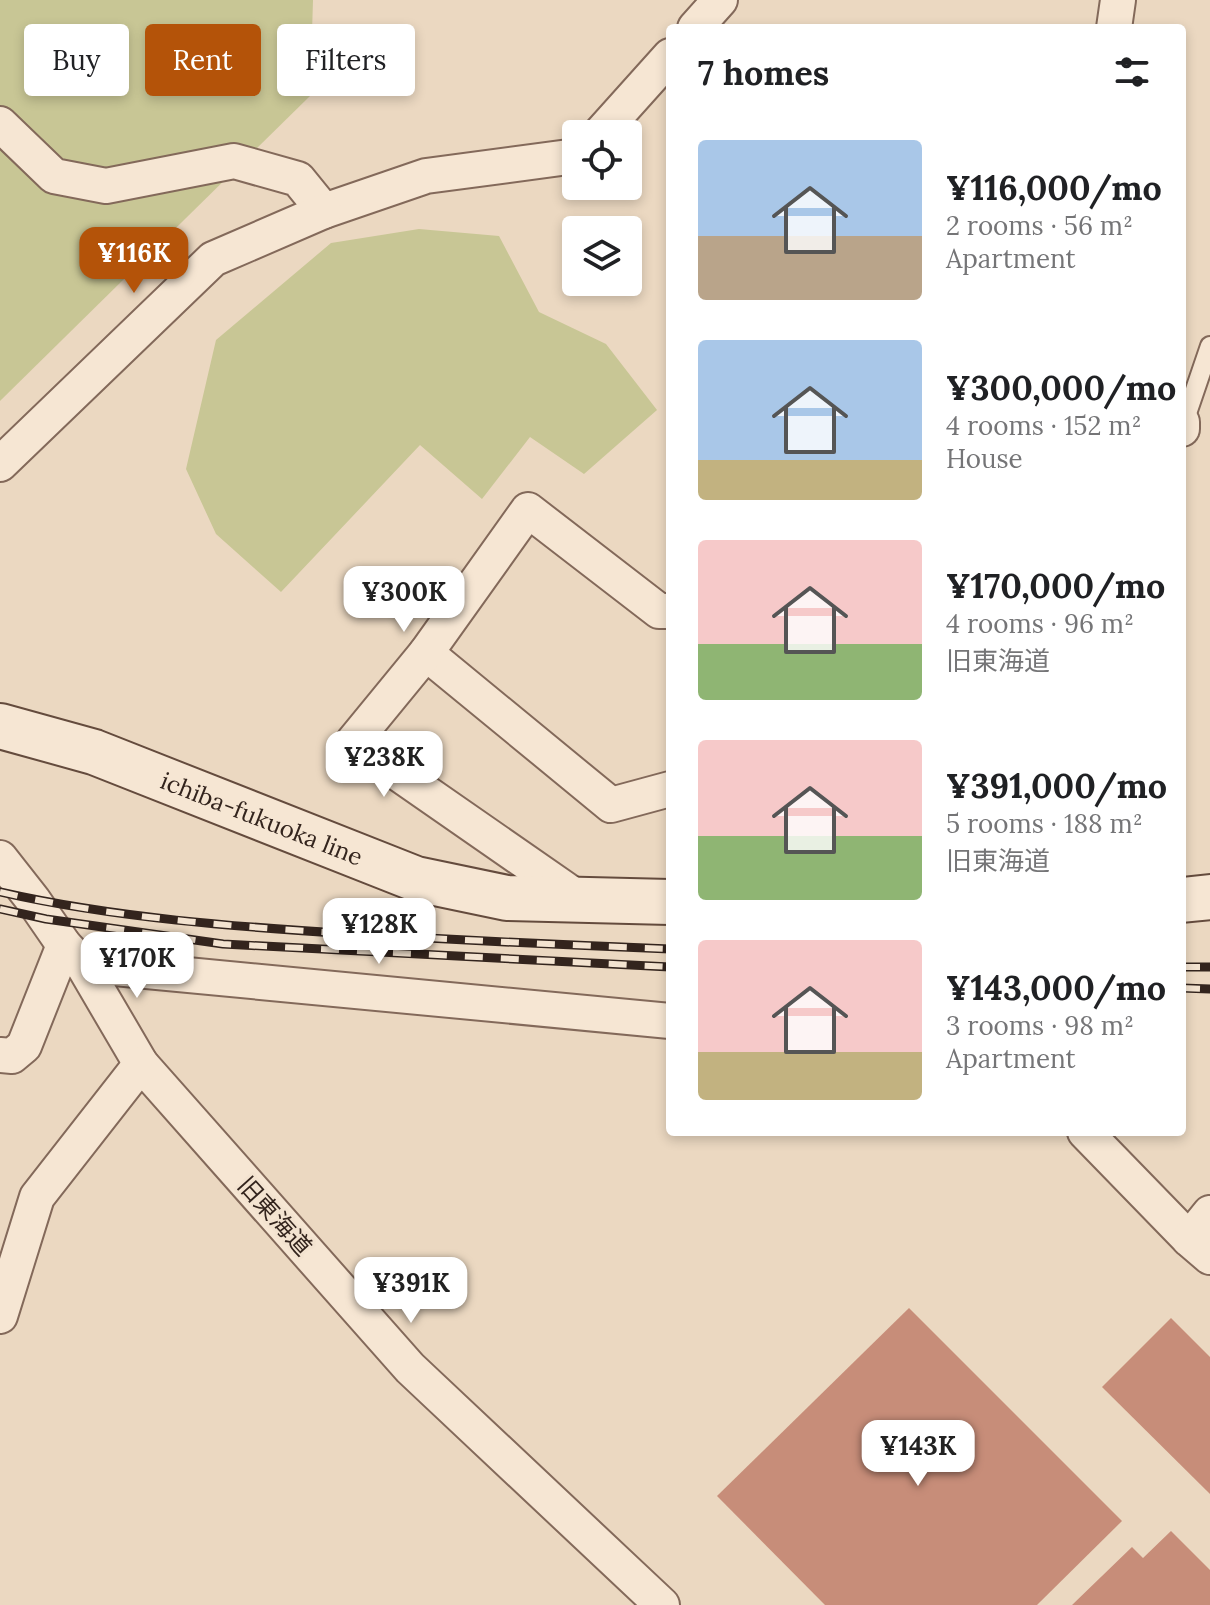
<!DOCTYPE html>
<html lang="en">
<head>
<meta charset="utf-8">
<style>
	body { margin:0; font-family:Lora,"Noto Sans JP",serif; background:#f6f6f6; color:#202124; height:100vh; display:flex; flex-direction:column; font-size:30px; white-space:nowrap }
	* { box-sizing:border-box; margin:0 }
	p { font-size:26px; color:#757577 }
	.icon { flex:none; width:44px; height:44px; fill:none; stroke:currentColor; stroke-width:2; stroke-linecap:round; stroke-linejoin:round }
	.map { position:relative; flex:1; overflow:hidden }
	.side { position:absolute; left:666px; top:24px; width:520px; height:1112px; display:flex; flex-direction:column; background:#fff; border-radius:8px; box-shadow:0 4px 12px #0003 }
	.side>* { flex:none }
	.top-card { position:absolute; left:24px; top:24px; width:522px; height:72px; display:flex; gap:16px }
	.controls { position:absolute; left:562px; top:120px; display:grid; gap:16px }
	.controls a { display:grid; place-items:center; width:80px; height:80px; border-radius:8px; background:#fff; box-shadow:0 4px 12px #0003; font-size:40px }
	.price { position:absolute; translate:-50% -68px; padding:0 18px; border-radius:16px; background:#fff; color:#222; font-size:26px; line-height:52px; filter:drop-shadow(0 2px 4px #0008) }
	.price::after { content:''; position:absolute; left:50%; top:48px; width:24px; height:18px; margin-left:-12px; background:inherit; clip-path:polygon(0 0,100% 0,50% 100%) }
	.price.on { background:#b45309; color:#fff }
	ul { padding:0; list-style:none }
	li { display:flex; align-items:center; gap:24px; height:200px; padding:0 32px }
	li span { display:grid; place-items:center; flex:none; width:224px; height:160px; border-radius:8px; color:#555 }
	li>.icon { margin-inline-start:auto }
	span .icon { width:96px; height:96px; fill:#fffc; stroke-width:1 }
	li b { font-size:34px }
	h2 { display:flex; justify-content:space-between; align-items:center; height:96px; padding:0 32px; font-size:34px }
	.pill { padding:0 28px; border-radius:8px; background:#fff; box-shadow:0 4px 12px #0003; font-size:28px; line-height:72px }
	.pill.on { background:#b45309; color:#fff }
	.map>svg:first-child { display:block }
	.green { fill:#c8c695 }
	.building { fill:#c78d79 }
	.lines { fill:none; stroke-linecap:round; stroke-linejoin:round }
	.service-casing { stroke:#83695a; stroke-width:22 }
	.minor-casing { stroke:#83695a; stroke-width:38 }
	.secondary-casing { stroke:#644b3d; stroke-width:48 }
	.service { stroke:#f6e6d3; stroke-width:18 }
	.minor { stroke:#f6e6d3; stroke-width:34 }
	.secondary { stroke:#f6e6d3; stroke-width:44 }
	.rail-casing { stroke:#33241d; stroke-width:9 }
	.rail { stroke:#f3e3d0; stroke-width:6; stroke-dasharray:18; stroke-linecap:butt }
	.labels { text-anchor:middle; dominant-baseline:central; stroke-width:6; stroke-linejoin:round; paint-order:stroke }
	.street-label { font-size:24px; fill:#33241d; stroke:#f3e3d0 }
</style>
</head>
<body>
<div class="map">
<svg width="1210" height="1605" viewBox="0 0 1210 1605">
	<rect width="100%" height="100%" fill="#ebd8c1"/>
	<!-- green -->
	<g class="green">
		<polygon points="0,0 313,0 310,96 0,401"/>
		<polygon points="419,229 499,236 539,312 606,344 657,410 584,474 530,437 482,499 420,445 281,592 216,534 186,469 216,340 331,243"/>
	</g>
	<!-- building -->
	<g class="building">
		<polygon points="909,1308 1122,1521 1037,1605 825,1605 717,1496"/>
		<polygon points="1171,1318 1210,1357 1210,1494 1102,1387"/>
		<polygon points="1171,1531 1210,1570 1210,1605 1072,1605 1132,1547 1143,1558"/>
	</g>
	<g class="lines">
		<defs>
			<polyline id="service" points="1183,425 1210,346"/>
			<g id="minor">
				<polyline points="695,28 720,0"/>
				<polyline points="1114,28 1118,0"/>
				<polyline points="0,124 54,176 106,186 234,161 298,179 324,211 426,176 576,156"/>
				<polyline points="600,134 670,56"/>
				<polyline points="1182,422 1182,429"/>
				<polyline points="0,464 213,259 324,211"/>
				<polyline points="670,611 659,611 528,510 426,653 611,805 670,789"/>
				<polyline points="426,653 353,742 582,901"/>
				<polyline points="0,858 33,900 64,945 83,965 141,1064 410,1368 662,1605"/>
				<polyline points="83,965 670,1021"/>
				<polyline points="0,1055 12,1056 24,1046 64,945"/>
				<polyline points="1085,1132 1189,1239 1210,1257"/>
				<polyline points="1189,1239 1210,1213"/>
				<polyline points="0,1316 37,1197 141,1064"/>
			</g>
			<g id="secondary">
				<path id="s1" d="M0,726L94,752L416,879L507,898L670,902"/>
				<polyline points="1182,900 1210,897"/>
			</g>
		</defs>
		<!-- service casing -->
		<use href="#service" class="service-casing"/>
		<!-- minor casing -->
		<use href="#minor" class="minor-casing"/>
		<!-- secondary casing -->
		<use href="#secondary" class="secondary-casing"/>
		<!-- service -->
		<use href="#service" class="service"/>
		<!-- minor -->
		<use href="#minor" class="minor"/>
		<!-- secondary -->
		<use href="#secondary" class="secondary"/>
		<defs>
			<g id="rail">
				<path d="M0,892C114,918 238,927 355,934C460,940 565,945 670,949"/>
				<polyline points="0,909 46,919 223,944 670,967"/>
				<polyline points="1182,967 1210,967"/>
				<polyline points="1182,988 1210,989"/>
			</g>
		</defs>
		<!-- rail casing -->
		<use href="#rail" class="rail-casing"/>
		<!-- rail -->
		<use href="#rail" class="rail"/>
	</g>
	<g class="labels">
		<!-- street labels -->
		<g class="street-label">
			<text stroke="none"><textPath href="#s1" startOffset="278">ichiba-fukuoka line</textPath></text>
			<text transform="translate(275 1216) rotate(48)">旧東海道</text>
		</g>
	</g>
</svg>
<div class="controls">
<a><svg class="icon" aria-label="locate" viewBox="0 0 24 24"><circle cx="12" cy="12" r="6"/><path d="M12 2v4M12 18v4M2 12h4M18 12h4"/></svg></a>
<a><svg class="icon" aria-label="layers" viewBox="0 0 24 24"><path d="M12 4l9 5-9 5-9-5zM3 14l9 5 9-5"/></svg></a>
</div>
<b class="price on" style="left:134px;top:295px">¥116K</b>
<b class="price" style="left:404px;top:634px">¥300K</b>
<b class="price" style="left:384px;top:799px">¥238K</b>
<b class="price" style="left:379px;top:966px">¥128K</b>
<b class="price" style="left:137px;top:1000px">¥170K</b>
<b class="price" style="left:411px;top:1325px">¥391K</b>
<b class="price" style="left:918px;top:1488px">¥143K</b>
<div class="top-card">
<a class="pill">Buy</a>
<a class="pill on">Rent</a>
<a class="pill">Filters</a>
</div>
<section class="side">
<h2>7 homes<svg class="icon" aria-label="filters" viewBox="0 0 24 24"><path d="M4 7h16M4 17h16"/><circle cx="9" cy="7" r="2"/><circle cx="15" cy="17" r="2"/></svg></h2>
<ul>
<li><span style="background:linear-gradient(#a9c7e8 60%,#b9a48a 0)"><svg class="icon" aria-label="home" viewBox="0 0 24 24"><path d="M3 11l9-7 9 7M6 9v11h12V9"/></svg></span><div><b>¥116,000/mo</b><p>2 rooms · 56 m²</p><p>Apartment</p></div></li>
<li><span style="background:linear-gradient(#a9c7e8 75%,#c2b280 0)"><svg class="icon" aria-label="home" viewBox="0 0 24 24"><path d="M3 11l9-7 9 7M6 9v11h12V9"/></svg></span><div><b>¥300,000/mo</b><p>4 rooms · 152 m²</p><p>House</p></div></li>
<li><span style="background:linear-gradient(#f6c9c9 65%,#8fb573 0)"><svg class="icon" aria-label="home" viewBox="0 0 24 24"><path d="M3 11l9-7 9 7M6 9v11h12V9"/></svg></span><div><b>¥170,000/mo</b><p>4 rooms · 96 m²</p><p>旧東海道</p></div></li>
<li><span style="background:linear-gradient(#f6c9c9 60%,#8fb573 0)"><svg class="icon" aria-label="home" viewBox="0 0 24 24"><path d="M3 11l9-7 9 7M6 9v11h12V9"/></svg></span><div><b>¥391,000/mo</b><p>5 rooms · 188 m²</p><p>旧東海道</p></div></li>
<li><span style="background:linear-gradient(#f6c9c9 70%,#c2b280 0)"><svg class="icon" aria-label="home" viewBox="0 0 24 24"><path d="M3 11l9-7 9 7M6 9v11h12V9"/></svg></span><div><b>¥143,000/mo</b><p>3 rooms · 98 m²</p><p>Apartment</p></div></li>
</ul>
</section>
</div>
</body>
</html>
